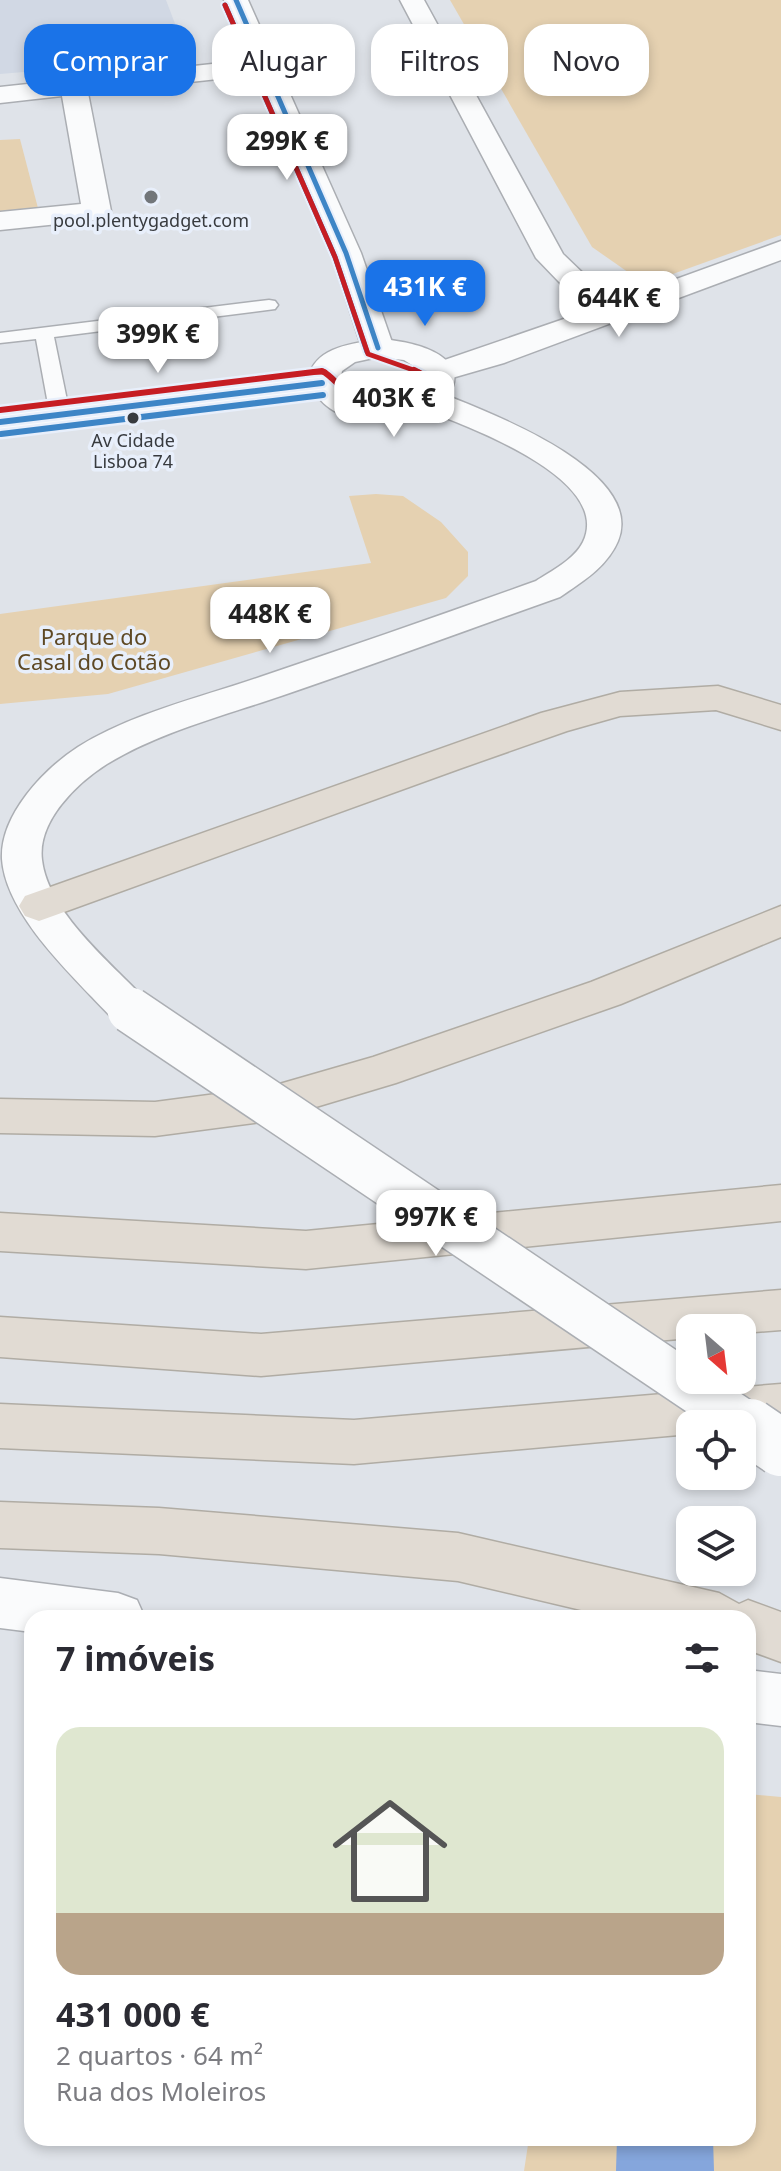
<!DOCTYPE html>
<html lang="pt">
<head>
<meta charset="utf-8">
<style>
	body { margin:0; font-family:"Noto Sans",sans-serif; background:#f7f7f7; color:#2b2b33; height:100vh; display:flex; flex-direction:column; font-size:30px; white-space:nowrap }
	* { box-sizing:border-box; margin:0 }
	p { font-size:26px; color:#7c7c81 }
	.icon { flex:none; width:44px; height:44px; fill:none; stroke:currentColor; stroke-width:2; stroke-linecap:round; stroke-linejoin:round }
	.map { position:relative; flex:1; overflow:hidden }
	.panel { position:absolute; left:24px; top:1610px; width:732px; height:536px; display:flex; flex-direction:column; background:#fff; border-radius:24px; box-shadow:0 4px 12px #0003 }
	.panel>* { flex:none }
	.top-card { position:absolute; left:24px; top:24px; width:734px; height:72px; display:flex; gap:16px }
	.needle { width:52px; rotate:152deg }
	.tools { position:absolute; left:676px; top:1314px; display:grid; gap:16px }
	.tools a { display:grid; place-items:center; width:80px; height:80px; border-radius:16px; background:#fff; box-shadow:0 4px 12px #0003; font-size:40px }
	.price { position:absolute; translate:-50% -68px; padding:0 18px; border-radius:16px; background:#fff; color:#222; font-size:26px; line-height:52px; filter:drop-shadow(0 2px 4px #0008) }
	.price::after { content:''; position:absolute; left:50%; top:48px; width:24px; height:18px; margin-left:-12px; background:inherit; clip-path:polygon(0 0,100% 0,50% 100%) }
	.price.selected { background:#1a73e8; color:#fff }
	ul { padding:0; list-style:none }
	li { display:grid; align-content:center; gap:16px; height:424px; padding:0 32px }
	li+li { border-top:2px solid #e1e1e2 }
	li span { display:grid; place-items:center; height:248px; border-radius:24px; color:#555 }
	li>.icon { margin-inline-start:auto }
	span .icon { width:144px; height:144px; fill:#fffc; stroke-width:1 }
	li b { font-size:34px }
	h2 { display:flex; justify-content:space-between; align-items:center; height:96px; padding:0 32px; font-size:34px }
	.chip { padding:0 28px; border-radius:24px; background:#fff; box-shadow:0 4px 12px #0003; font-size:28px; line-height:72px }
	.chip.selected { background:#1a73e8; color:#fff }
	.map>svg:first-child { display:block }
	.built { fill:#d1d8e4 }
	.green { fill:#e5d1b1 }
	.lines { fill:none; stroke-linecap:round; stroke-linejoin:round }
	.canal { fill:#85a6dc; fill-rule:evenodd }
	.lane-casing { stroke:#abaeb3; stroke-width:3 }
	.street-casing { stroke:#abaeb3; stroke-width:3 }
	.secondary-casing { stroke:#abaeb3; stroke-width:3 }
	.highway-casing { stroke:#b0aca4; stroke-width:3 }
	.lane { fill:#fafbfc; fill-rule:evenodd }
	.street { fill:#fafbfc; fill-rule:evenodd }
	.secondary { fill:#fafbfc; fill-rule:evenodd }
	.highway { fill:#e1dbd3; fill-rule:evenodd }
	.secondary-bridge-far1-casing { stroke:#abaeb3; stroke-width:48; stroke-linecap:butt }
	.secondary-bridge-casing { stroke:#abaeb3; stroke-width:59; stroke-linecap:butt }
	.secondary-bridge-far1 { stroke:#fafbfc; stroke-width:45 }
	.secondary-bridge { stroke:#fafbfc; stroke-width:56 }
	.bus-1-far1-casing { stroke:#e8effb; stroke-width:9 }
	.bus-1-casing { stroke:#e8effb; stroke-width:11 }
	.bus-2-far1-casing { stroke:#e8effb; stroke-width:9 }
	.bus-2-casing { stroke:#e8effb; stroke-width:11 }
	.bus-3-far1-casing { stroke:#e8effb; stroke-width:9 }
	.bus-3-casing { stroke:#e8effb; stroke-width:11 }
	.bus-1-far1 { stroke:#3d85c6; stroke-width:5 }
	.bus-1 { stroke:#3d85c6; stroke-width:6 }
	.bus-2-far1 { stroke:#3d85c6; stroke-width:5 }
	.bus-2 { stroke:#3d85c6; stroke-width:6 }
	.bus-3-far1 { stroke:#c61d23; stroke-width:5 }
	.bus-3 { stroke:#c61d23; stroke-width:6 }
	.poi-dot { fill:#72767a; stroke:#e8effb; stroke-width:3 }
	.bus-dot { fill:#383b3f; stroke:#e8effb; stroke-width:3 }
	.labels { text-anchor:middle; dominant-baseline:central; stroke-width:7; stroke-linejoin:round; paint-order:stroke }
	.far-poi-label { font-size:18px; fill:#383b3f; stroke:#e8effb }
	.far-bus-label { font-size:18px; fill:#383b3f; stroke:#e8effb }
	.park-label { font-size:22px; fill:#5e4823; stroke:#e8effb }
</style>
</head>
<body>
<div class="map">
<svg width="781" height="2171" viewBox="0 0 781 2171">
	<rect width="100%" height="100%" fill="#dfe3e9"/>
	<!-- built -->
	<polygon class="built" points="0,0 166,0 188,58 0,74"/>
	<!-- green -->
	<g class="green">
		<polygon points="450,0 781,0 781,235 645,284 592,247"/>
		<polygon points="20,139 39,212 0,217 0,140"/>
		<polygon points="376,494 403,496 441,522 468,552 468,576 446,598 108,694 0,704 0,614 371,563 349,496"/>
		<polygon points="748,1794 781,1797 781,2171 524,2171 529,2138 748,2138"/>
	</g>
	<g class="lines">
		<!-- canal -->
		<polygon class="canal" points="617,2138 713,2138 714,2171 616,2171"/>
		<defs>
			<polygon id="lane" points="269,300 275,301 278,305 275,309 54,337 70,415 60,421 50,415 36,339 0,343 0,333"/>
			<g id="street">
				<polygon points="224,0 248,0 361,253 394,348 389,355 378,357 367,355 362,348 331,253 255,75 88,93 111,211 107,217 97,220 0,230 0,212 81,204 62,96 0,103 0,87 249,60"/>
				<polygon points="400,0 424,0 563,254 613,302 781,241 781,260 504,363 438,382 427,380 422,373 427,366 587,311 536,258"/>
				<polygon points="0,1578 118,1593 137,1600 145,1618 32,1618 32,1632 0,1628"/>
				<polygon points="748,1670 781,1674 781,1726 748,1722"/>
			</g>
			<path id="secondary" d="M378,339C405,340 476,353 448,396C493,414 646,472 618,541C607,567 582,582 560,597C467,630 375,664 281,696C223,716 160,732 107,764C77,783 37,821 42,860C48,912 111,963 145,999L151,1010L145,1021L130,1026L115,1021C77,980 6,917 2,859C0,815 44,769 78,747C133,713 199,698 260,677C352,646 444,614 536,581C551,571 574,560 583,542C613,479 469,427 428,411C392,423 340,430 315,393L0,432V412L309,375C318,346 353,344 378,339ZM378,357L404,360L420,370L421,388C398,407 355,409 340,380L342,371L355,362Z"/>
			<g id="highway">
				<polygon points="718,686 781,705 781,730 716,710 620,716 567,731 459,769 53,916 39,921 25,916 19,906 25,896 541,713 620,692"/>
				<polygon points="781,906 781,937 621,1004 396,1083 269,1121 155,1136 0,1133 0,1099 155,1102 269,1087 373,1057 591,982"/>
				<polygon points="781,1185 781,1221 306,1269 0,1251 0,1213 306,1231"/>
				<polygon points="781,1290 781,1330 742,1333 742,1328 690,1328 690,1338 261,1376 0,1357 0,1317 261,1334"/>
				<polygon points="781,1384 781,1426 742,1430 742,1424 690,1424 690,1434 354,1464 0,1448 0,1404 354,1420"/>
				<polygon points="0,1502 159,1508 458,1533 719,1593 739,1604 748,1600 781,1612 781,1662 748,1650 748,1618 615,1618 458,1581 159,1554 0,1548"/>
			</g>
		</defs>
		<!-- lane casing -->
		<use href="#lane" class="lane-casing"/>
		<!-- street casing -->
		<use href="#street" class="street-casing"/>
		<!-- secondary casing -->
		<use href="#secondary" class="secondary-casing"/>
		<!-- highway casing -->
		<use href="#highway" class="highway-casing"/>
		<!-- lane -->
		<use href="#lane" class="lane"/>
		<!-- street -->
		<use href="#street" class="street"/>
		<!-- secondary -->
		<use href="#secondary" class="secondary"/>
		<!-- highway -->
		<use href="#highway" class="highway"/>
		<defs>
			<polyline id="secondary-bridge-far1" points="130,1010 753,1429"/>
			<polyline id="secondary-bridge" points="750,1427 781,1448"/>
		</defs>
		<!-- secondary-bridge-far1 casing -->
		<use href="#secondary-bridge-far1" class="secondary-bridge-far1-casing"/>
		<!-- secondary-bridge casing -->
		<use href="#secondary-bridge" class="secondary-bridge-casing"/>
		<!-- secondary-bridge-far1 -->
		<use href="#secondary-bridge-far1" class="secondary-bridge-far1"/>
		<!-- secondary-bridge -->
		<use href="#secondary-bridge" class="secondary-bridge"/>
		<defs>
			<polyline id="bus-1-far1" points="236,0 346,253 378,348"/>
			<polyline id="bus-1" points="0,422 322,383"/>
			<polyline id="bus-2-far1" points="225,5 335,257 367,352"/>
			<polyline id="bus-2" points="1,434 323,395"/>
			<g id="bus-3-far1">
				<polyline points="225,5 335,257 368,354 419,372"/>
				<polyline points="313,372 325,372"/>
			</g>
			<path id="bus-3" d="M0,410L322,371C332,376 337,385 346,391C372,409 405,400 428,382L427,377L414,370"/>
		</defs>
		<!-- bus-1-far1 casing -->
		<use href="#bus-1-far1" class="bus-1-far1-casing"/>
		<!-- bus-1 casing -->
		<use href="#bus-1" class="bus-1-casing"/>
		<!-- bus-2-far1 casing -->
		<use href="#bus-2-far1" class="bus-2-far1-casing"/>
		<!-- bus-2 casing -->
		<use href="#bus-2" class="bus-2-casing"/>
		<!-- bus-3-far1 casing -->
		<use href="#bus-3-far1" class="bus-3-far1-casing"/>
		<!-- bus-3 casing -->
		<use href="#bus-3" class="bus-3-casing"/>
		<!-- bus-1-far1 -->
		<use href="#bus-1-far1" class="bus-1-far1"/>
		<!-- bus-1 -->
		<use href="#bus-1" class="bus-1"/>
		<!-- bus-2-far1 -->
		<use href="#bus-2-far1" class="bus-2-far1"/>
		<!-- bus-2 -->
		<use href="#bus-2" class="bus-2"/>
		<!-- bus-3-far1 -->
		<use href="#bus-3-far1" class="bus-3-far1"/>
		<!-- bus-3 -->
		<use href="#bus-3" class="bus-3"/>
	</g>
	<!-- markers -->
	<circle class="poi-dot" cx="151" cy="197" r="8"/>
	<circle class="bus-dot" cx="133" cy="418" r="7"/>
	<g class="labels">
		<!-- far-poi labels -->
		<g class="far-poi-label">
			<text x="151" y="220">pool.plentygadget.com</text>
		</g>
		<!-- far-bus labels -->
		<g class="far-bus-label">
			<text x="133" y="440">Av Cidade<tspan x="133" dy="21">Lisboa 74</tspan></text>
		</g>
		<!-- park labels -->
		<g class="park-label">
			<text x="94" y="636">Parque do<tspan x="94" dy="25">Casal do Cotão</tspan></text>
		</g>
	</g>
</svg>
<div class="tools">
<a><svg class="needle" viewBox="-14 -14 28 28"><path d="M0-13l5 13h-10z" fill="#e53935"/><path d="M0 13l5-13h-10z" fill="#7c7c81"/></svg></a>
<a><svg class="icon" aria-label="locate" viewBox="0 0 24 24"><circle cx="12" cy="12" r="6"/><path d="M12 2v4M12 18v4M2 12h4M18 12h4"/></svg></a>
<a><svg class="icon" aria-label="layers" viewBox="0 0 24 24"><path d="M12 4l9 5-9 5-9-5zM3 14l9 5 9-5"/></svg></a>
</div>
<b class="price" style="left:287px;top:182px">299K €</b>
<b class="price selected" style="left:425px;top:328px">431K €</b>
<b class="price" style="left:619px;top:339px">644K €</b>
<b class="price" style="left:158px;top:375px">399K €</b>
<b class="price" style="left:394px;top:439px">403K €</b>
<b class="price" style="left:270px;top:655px">448K €</b>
<b class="price" style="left:436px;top:1258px">997K €</b>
<div class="top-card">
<a class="chip selected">Comprar</a>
<a class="chip">Alugar</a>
<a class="chip">Filtros</a>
<a class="chip">Novo</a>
</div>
<section class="panel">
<h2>7 imóveis<svg class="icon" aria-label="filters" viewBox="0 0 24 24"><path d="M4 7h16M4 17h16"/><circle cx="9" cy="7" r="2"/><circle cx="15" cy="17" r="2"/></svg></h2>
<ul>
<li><span style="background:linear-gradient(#dfe7d0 75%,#b9a48a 0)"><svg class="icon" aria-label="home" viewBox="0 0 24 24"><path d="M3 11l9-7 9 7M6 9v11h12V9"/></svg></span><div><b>431 000 €</b><p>2 quartos · 64 m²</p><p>Rua dos Moleiros</p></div></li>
</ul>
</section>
</div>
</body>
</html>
